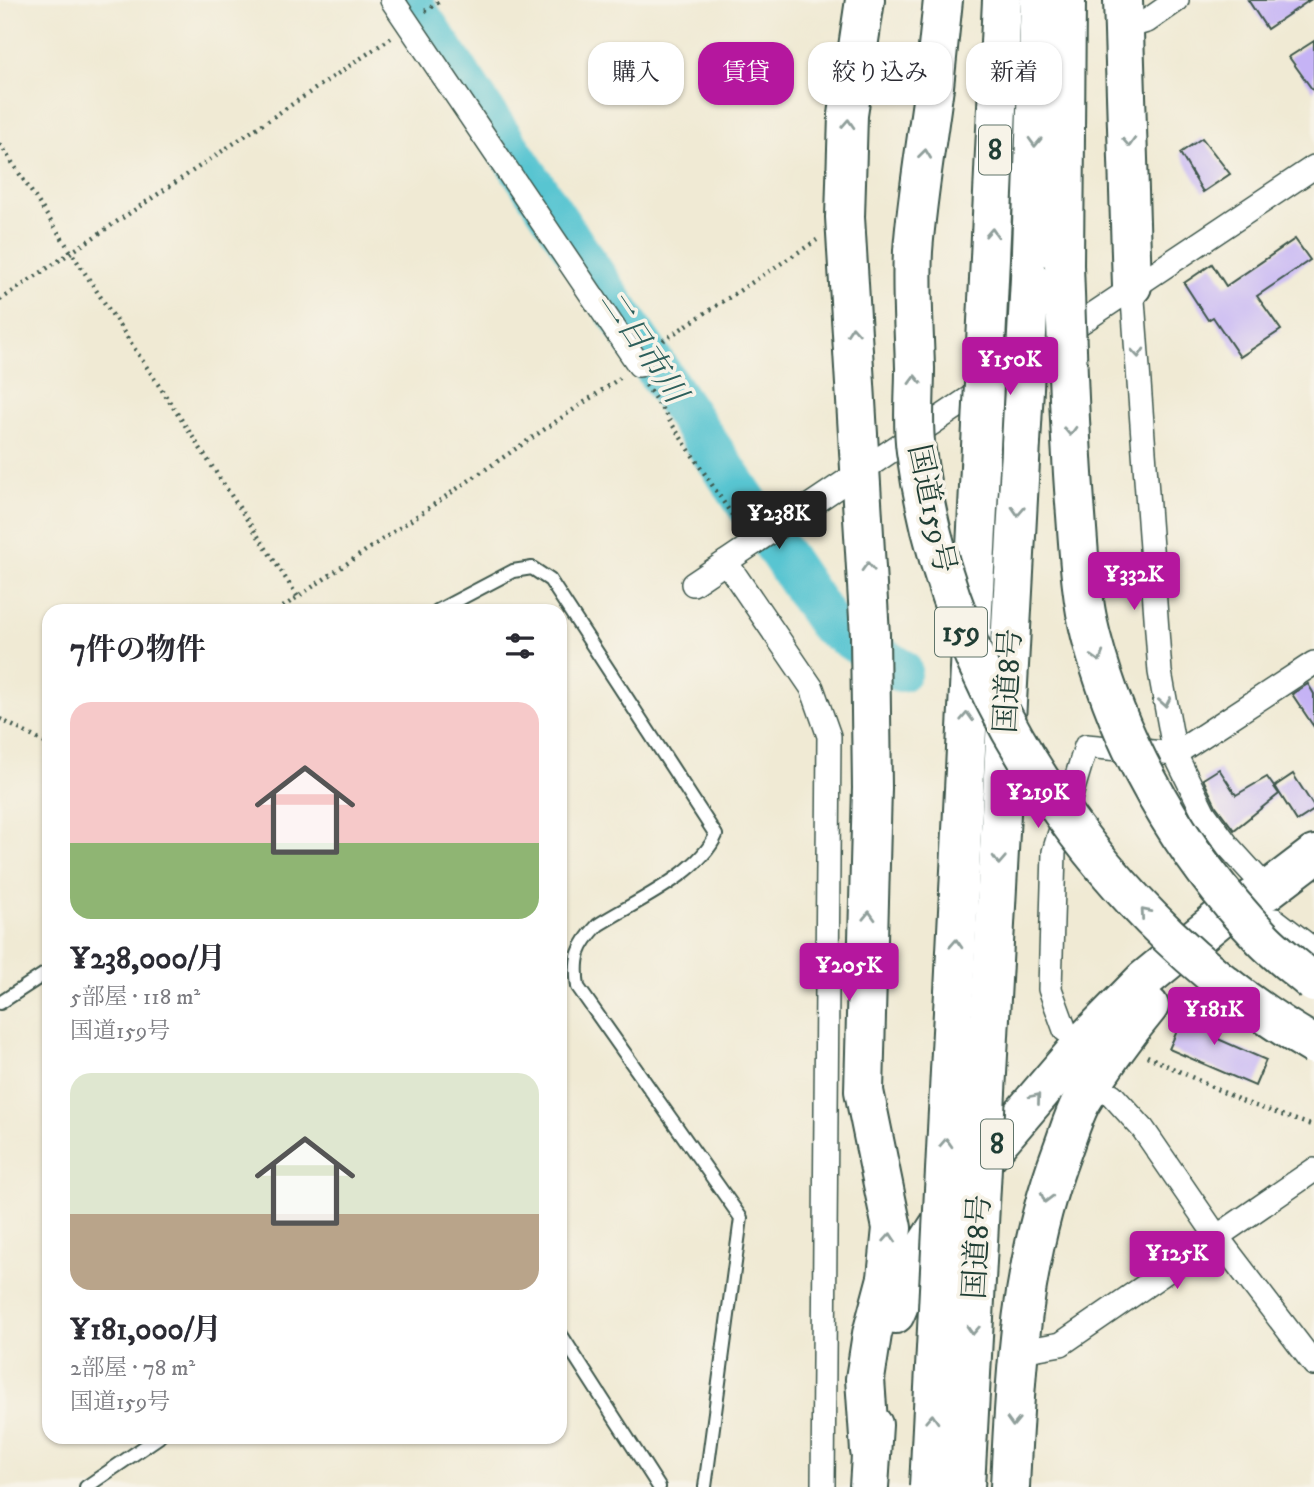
<!DOCTYPE html>
<html lang="ja">
<head>
<meta charset="utf-8">
<style>
	body { margin:0; font-family:"IM FELL DW Pica","Noto Serif JP",serif; background:#f2f2f3; color:#2b2b33; height:100vh; display:flex; flex-direction:column; font-size:26px; white-space:nowrap }
	* { box-sizing:border-box; margin:0 }
	p { font-size:23px; color:#7c7c81 }
	.icon { flex:none; width:38px; height:38px; fill:none; stroke:currentColor; stroke-width:2; stroke-linecap:round; stroke-linejoin:round }
	.map { position:relative; flex:1; overflow:hidden }
	.details { position:absolute; left:42px; top:604px; width:525px; height:840px; display:flex; flex-direction:column; background:#fff; border-radius:21px; box-shadow:0 2px 5px #0004 }
	.details>* { flex:none }
	.top-card { position:absolute; left:588px; top:42px; width:620px; height:63px; display:flex; gap:14px }
	.price { position:absolute; translate:-50% -60px; padding:0 16px; border-radius:7px; background:#b5179e; color:#fff; font-size:23px; line-height:46px; filter:drop-shadow(0 2px 4px #0008) }
	.price::after { content:''; position:absolute; left:50%; top:42px; width:21px; height:16px; margin-left:-10px; background:inherit; clip-path:polygon(0 0,100% 0,50% 100%) }
	.price.selected { background:#222; color:#fff }
	ul { padding:0; list-style:none }
	li { display:grid; align-content:center; gap:14px; height:371px; padding:0 28px }
	li span { display:grid; place-items:center; height:217px; border-radius:21px; color:#555 }
	li>.icon { margin-inline-start:auto }
	span .icon { width:126px; height:126px; fill:#fffc; stroke-width:1 }
	li b { font-size:30px }
	h2 { display:flex; justify-content:space-between; align-items:center; height:84px; padding:0 28px; font-size:30px }
	.chip { padding:0 24px; border-radius:21px; background:#fff; box-shadow:0 2px 5px #0004; font-size:24px; line-height:63px }
	.chip.selected { background:#b5179e; color:#fff }
	.map>svg:first-child { display:block }
	.lines { fill:none; stroke-linecap:round; stroke-linejoin:round }
	.river { stroke:#58c5d1; stroke-width:44 }
	.building { fill:#c5b3f5 }
	.lane-casing { stroke:#3e574c; stroke-width:16 }
	.street-casing { stroke:#3e574c; stroke-width:26 }
	.highway-casing { stroke:#3e574c; stroke-width:42 }
	.path { stroke:#3e574c; stroke-width:4.5; stroke-dasharray:2 5; stroke-linecap:butt }
	.lane { stroke:#fff; stroke-width:12 }
	.street { stroke:#fff; stroke-width:23 }
	.highway { stroke:#fff; stroke-width:38 }
	.highway-bridge-casing { stroke:#3e574c; stroke-width:42; stroke-linecap:butt }
	.highway-bridge { stroke:#fff; stroke-width:38 }
	.oneway { stroke:#8f9e9a }
	.labels { text-anchor:middle; dominant-baseline:central; stroke-width:7; stroke-linejoin:round; paint-order:stroke }
	.shield { fill:#f7f3e8; stroke:#60746a; stroke-width:2 }
	.shield-label { font-size:28px; font-weight:bold; fill:#1f3d34 }
	.street-label { font-size:30px; fill:#1f3d34; stroke:#f7f3e8 }
	.water-label { font-size:32px; font-style:italic; fill:#2d5f5b; stroke:#f7f3e8 }
</style>
</head>
<body>
<div class="map">
<svg width="1314" height="1487" viewBox="0 0 1314 1487">
	<rect width="100%" height="100%" fill="#f7f3e8"/>
	<filter id="ink" filterUnits="userSpaceOnUse"><feTurbulence type="fractalNoise" baseFrequency=".0143" numOctaves="2"/><feDisplacementMap in="SourceGraphic" scale="14" xChannelSelector="R" yChannelSelector="G"/><feConvolveMatrix kernelMatrix="1 2 1 2 8 2 1 2 1" color-interpolation-filters="sRGB"/></filter>
	<filter id="wash" filterUnits="userSpaceOnUse"><feTurbulence type="fractalNoise" baseFrequency=".00686" numOctaves="4" result="noise"/><feDisplacementMap in="SourceGraphic" scale="28" xChannelSelector="R" yChannelSelector="G"/><feGaussianBlur stdDeviation="1.57" result="paint"/><feColorMatrix in="noise" values="0 0 0 0 0 0 0 0 0 0 0 0 0 0 0 0 0 1.4 0 .05"/><feComposite in="paint" operator="in"/></filter>
	<g filter="url(#wash)">
		<rect width="100%" height="100%" fill="#f0ead4"/>
		<g class="lines">
			<!-- river -->
			<polyline class="river" points="408,0 828,623 900,670"/>
		</g>
		<g id="blocks">
			<!-- building -->
			<g class="building">
				<polygon points="1248,0 1310,0 1267,29"/>
				<polygon points="1314,41 1314,92 1289,57"/>
				<polygon points="1202,138 1230,174 1203,192 1180,153"/>
				<polygon points="1295,239 1310,260 1257,296 1281,330 1240,357 1213,317 1208,320 1184,283 1212,264 1226,286"/>
				<polygon points="1308,684 1314,694 1314,727 1292,694"/>
				<polygon points="1219,769 1236,795 1267,777 1279,794 1234,830 1216,806 1203,779"/>
				<polygon points="1293,774 1314,807 1314,810 1297,821 1275,786"/>
				<polygon points="1189,1004 1226,1020 1218,1039 1266,1060 1255,1086 1169,1049"/>
			</g>
		</g>
	</g>
	<g filter="url(#ink)">
		<use href="#blocks" fill-opacity="0" stroke="#3e574c" stroke-width="2"/>
		<g class="lines">
			<defs>
				<g id="lane">
					<path d="M437,611L513,571L532,568L550,580L716,835C699,874 634,902 598,925C578,946 574,958 578,987L741,1218L705,1487"/>
					<polyline points="0,1003 49,971"/>
					<polyline points="560,1333 659,1487"/>
					<polyline points="86,1487 159,1437"/>
				</g>
				<g id="street">
					<polyline points="392,0 639,365"/>
					<polyline points="1123,28 1147,21 1177,0"/>
					<polyline points="1132,286 1160,672 1175,754 1204,813 1228,846 1268,890"/>
					<polyline points="1020,363 1314,167"/>
					<polyline points="726,562 812,688 829,736 823,1487"/>
					<polyline points="693,584 989,385"/>
					<polyline points="1275,920 1314,950"/>
					<polyline points="1065,1030 1050,989 1054,852 1086,746 1175,754 1314,663"/>
					<polyline points="1112,1095 1143,1129 1217,1237 1314,1364"/>
					<polyline points="1016,1352 1061,1344 1314,1170"/>
				</g>
				<g id="highway">
					<polyline points="865,0 848,115 845,217 870,635 872,788 864,1091 892,1228 887,1278 872,1334 865,1379 870,1451"/>
					<polyline points="1123,0 1132,286"/>
					<polyline points="934,86 943,0"/>
					<polyline points="1064,265 1066,0"/>
					<polyline points="1030,279 1040,0"/>
					<polyline points="988,301 1002,0"/>
					<polyline points="953,1012 980,467"/>
					<polyline points="990,1017 1021,443"/>
					<polyline points="895,1314 921,1253 973,1172 1088,1037 1144,980 1221,917 1268,890 1314,855"/>
					<polyline points="869,1487 873,1425"/>
					<path d="M1010,1487C1015,1372 1021,1260 1062,1151C1068,1135 1073,1117 1081,1102C1101,1068 1124,1036 1149,1006"/>
				</g>
			</defs>
			<!-- lane casing -->
			<use href="#lane" class="lane-casing"/>
			<!-- street casing -->
			<use href="#street" class="street-casing"/>
			<!-- highway casing -->
			<use href="#highway" class="highway-casing"/>
			<!-- path -->
			<g class="path">
				<polyline points="425,11 442,0"/>
				<polyline points="0,144 298,597"/>
				<polyline points="0,300 391,38"/>
				<polyline points="655,352 664,340 817,240"/>
				<polyline points="646,385 740,527"/>
				<polyline points="277,611 620,378"/>
				<polyline points="0,719 49,745"/>
				<polyline points="1147,1056 1244,1102 1314,1126"/>
			</g>
			<!-- lane -->
			<use href="#lane" class="lane"/>
			<!-- street -->
			<use href="#street" class="street"/>
			<!-- highway -->
			<use href="#highway" class="highway"/>
			<defs>
				<g id="highway-bridge">
					<path d="M934,86C927,141 917,196 913,251C911,290 914,330 915,368C915,395 912,425 916,451C948,690 1105,925 1314,1045"/>
					<path d="M1064,265C1067,348 1069,432 1076,515C1079,555 1081,597 1091,636C1120,748 1181,853 1262,938C1277,954 1297,968 1314,983"/>
					<polyline points="1021,443 1030,279"/>
					<polyline points="980,467 988,301"/>
					<polyline points="929,1487 953,1012"/>
					<polyline points="965,1487 990,1017"/>
				</g>
			</defs>
			<!-- highway-bridge casing -->
			<use href="#highway-bridge" class="highway-bridge-casing"/>
			<!-- highway-bridge -->
			<use href="#highway-bridge" class="highway-bridge"/>
		</g>
		<!-- one-way arrows -->
		<defs><path id="oneway-chevron" d="M-2-3.5L2.5 0L-2 3.5" fill="none" stroke-width="1.6" stroke-linecap="round" stroke-linejoin="round" transform="scale(1.75)"/></defs>
		<g class="oneway">
			<use href="#oneway-chevron" transform="translate(848 124) rotate(-87)"/>
			<use href="#oneway-chevron" transform="translate(1035 142) rotate(92)"/>
			<use href="#oneway-chevron" transform="translate(1129 142) rotate(87)"/>
			<use href="#oneway-chevron" transform="translate(925 154) rotate(-83)"/>
			<use href="#oneway-chevron" transform="translate(992 233) rotate(-87)"/>
			<use href="#oneway-chevron" transform="translate(853 331) rotate(-94)"/>
			<use href="#oneway-chevron" transform="translate(1138 353) rotate(85)"/>
			<use href="#oneway-chevron" transform="translate(915 380) rotate(-91)"/>
			<use href="#oneway-chevron" transform="translate(1070 431) rotate(88)"/>
			<use href="#oneway-chevron" transform="translate(1018 511) rotate(93)"/>
			<use href="#oneway-chevron" transform="translate(868 567) rotate(-92)"/>
			<use href="#oneway-chevron" transform="translate(1098 657) rotate(73)"/>
			<use href="#oneway-chevron" transform="translate(1165 702) rotate(80)"/>
			<use href="#oneway-chevron" transform="translate(967 717) rotate(-87)"/>
			<use href="#oneway-chevron" transform="translate(999 860) rotate(93)"/>
			<use href="#oneway-chevron" transform="translate(1145 913) rotate(-131)"/>
			<use href="#oneway-chevron" transform="translate(869 916) rotate(-88)"/>
			<use href="#oneway-chevron" transform="translate(956 944) rotate(-87)"/>
			<use href="#oneway-chevron" transform="translate(1036 1098) rotate(-50)"/>
			<use href="#oneway-chevron" transform="translate(946 1143) rotate(-87)"/>
			<use href="#oneway-chevron" transform="translate(1046 1198) rotate(105)"/>
			<use href="#oneway-chevron" transform="translate(890 1238) rotate(-86)"/>
			<use href="#oneway-chevron" transform="translate(973 1330) rotate(93)"/>
			<use href="#oneway-chevron" transform="translate(932 1419) rotate(-87)"/>
			<use href="#oneway-chevron" transform="translate(1013 1422) rotate(92)"/>
		</g>
	</g>
	<g class="labels">
		<!-- shield labels -->
		<g class="shield">
			<rect x="979" y="125.5" width="32" height="49" rx="5"/>
			<rect x="935" y="607.5" width="52" height="49" rx="5"/>
			<rect x="981" y="1119.5" width="32" height="49" rx="5"/>
		</g>
		<g class="shield-label">
			<text x="995" y="150">8</text>
			<text x="961" y="632">159</text>
			<text x="997" y="1144">8</text>
		</g>
		<!-- street labels -->
		<g class="street-label">
			<text transform="translate(931 509) rotate(78)">国道159号</text>
			<text transform="translate(1009 681) rotate(-87)">国道8号</text>
			<text transform="translate(978 1247) rotate(-87)">国道8号</text>
		</g>
		<!-- water labels -->
		<g class="water-label">
			<text transform="translate(642 347) rotate(56)">二日市川</text>
		</g>
	</g>
</svg>
<b class="price" style="left:1010px;top:397px">¥150K</b>
<b class="price selected" style="left:779px;top:551px">¥238K</b>
<b class="price" style="left:1134px;top:612px">¥332K</b>
<b class="price" style="left:1038px;top:830px">¥219K</b>
<b class="price" style="left:849px;top:1003px">¥205K</b>
<b class="price" style="left:1214px;top:1047px">¥181K</b>
<b class="price" style="left:1177px;top:1291px">¥125K</b>
<div class="top-card">
<a class="chip">購入</a>
<a class="chip selected">賃貸</a>
<a class="chip">絞り込み</a>
<a class="chip">新着</a>
</div>
<section class="details">
<h2>7件の物件<svg class="icon" aria-label="filters" viewBox="0 0 24 24"><path d="M4 7h16M4 17h16"/><circle cx="9" cy="7" r="2"/><circle cx="15" cy="17" r="2"/></svg></h2>
<ul>
<li><span style="background:linear-gradient(#f6c9c9 65%,#8fb573 0)"><svg class="icon" aria-label="home" viewBox="0 0 24 24"><path d="M3 11l9-7 9 7M6 9v11h12V9"/></svg></span><div><b>¥238,000/月</b><p>5部屋 · 118 m²</p><p>国道159号</p></div></li>
<li><span style="background:linear-gradient(#dfe7d0 65%,#b9a48a 0)"><svg class="icon" aria-label="home" viewBox="0 0 24 24"><path d="M3 11l9-7 9 7M6 9v11h12V9"/></svg></span><div><b>¥181,000/月</b><p>2部屋 · 78 m²</p><p>国道159号</p></div></li>
</ul>
</section>
</div>
</body>
</html>
